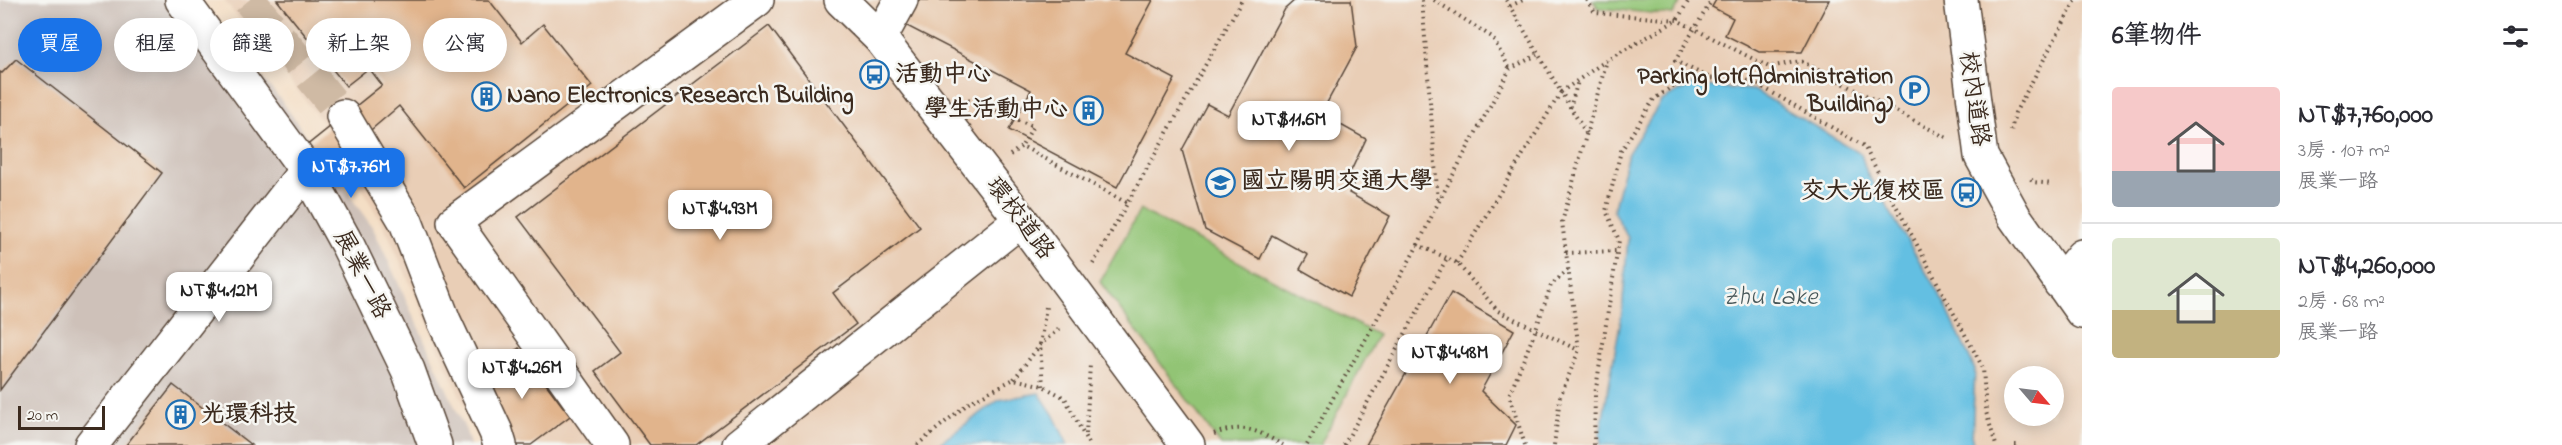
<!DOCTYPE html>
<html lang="zh-TW">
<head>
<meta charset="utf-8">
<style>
	body { margin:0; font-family:"Indie Flower","LXGW WenKai TC",sans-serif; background:#f7f7f7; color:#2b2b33; height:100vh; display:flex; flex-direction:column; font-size:22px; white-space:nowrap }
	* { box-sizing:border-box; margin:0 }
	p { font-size:20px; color:#7c7c81 }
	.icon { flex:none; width:33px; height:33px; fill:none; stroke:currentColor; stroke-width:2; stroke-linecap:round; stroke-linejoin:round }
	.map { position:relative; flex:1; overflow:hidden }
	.side { display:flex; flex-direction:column; background:#fff; width:480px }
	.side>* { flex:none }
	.guide { position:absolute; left:18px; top:18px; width:570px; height:54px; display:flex; gap:12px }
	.needle { width:39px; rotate:118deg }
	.controls { position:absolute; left:2004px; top:366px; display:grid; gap:12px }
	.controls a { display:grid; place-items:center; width:60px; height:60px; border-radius:50%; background:#fff; box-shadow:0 3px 15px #0003; font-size:30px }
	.scale { position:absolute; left:18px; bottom:15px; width:87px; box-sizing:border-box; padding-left:6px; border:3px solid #3b2a1e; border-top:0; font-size:16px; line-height:21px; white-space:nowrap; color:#3b2a1e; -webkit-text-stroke:4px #f6f6f2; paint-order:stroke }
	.price { position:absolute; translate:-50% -51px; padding:0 14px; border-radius:12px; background:#fff; color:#222; font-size:20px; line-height:39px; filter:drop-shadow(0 2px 3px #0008) }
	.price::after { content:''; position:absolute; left:50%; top:36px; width:18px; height:14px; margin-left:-9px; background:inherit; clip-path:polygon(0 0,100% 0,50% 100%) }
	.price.selected { background:#1a73e8; color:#fff }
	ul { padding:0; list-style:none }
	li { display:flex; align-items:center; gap:18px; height:150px; padding:0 30px }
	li+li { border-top:2px solid #e1e1e2 }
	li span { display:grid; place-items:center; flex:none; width:168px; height:120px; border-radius:6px; color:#555 }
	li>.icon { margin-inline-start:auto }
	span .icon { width:72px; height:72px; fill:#fffc; stroke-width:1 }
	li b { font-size:26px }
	h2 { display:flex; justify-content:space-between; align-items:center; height:72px; padding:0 30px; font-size:26px }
	.pill { padding:0 21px; border-radius:27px; background:#fff; box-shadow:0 3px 15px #0003; font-size:21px; line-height:54px }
	.pill.selected { background:#1a73e8; color:#fff }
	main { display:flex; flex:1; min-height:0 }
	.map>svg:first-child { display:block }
	.built { fill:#e9ceb6; fill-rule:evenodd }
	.industrial { fill:#cec1b9 }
	.green { fill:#92c474; stroke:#667749; stroke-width:1.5 }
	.water { fill:#64bfe2; stroke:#507480; stroke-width:1.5 }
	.building { fill:#e1b48c }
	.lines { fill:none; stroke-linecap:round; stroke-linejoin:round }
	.minor-tunnel { stroke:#cfbaa4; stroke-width:33; stroke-dasharray:33 16; stroke-linecap:butt }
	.minor-casing { stroke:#574537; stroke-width:36 }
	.path { stroke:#574537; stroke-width:4; stroke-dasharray:1.5 4.5; stroke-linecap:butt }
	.minor { stroke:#fff; stroke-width:33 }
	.labels { text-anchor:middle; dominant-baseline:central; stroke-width:5; stroke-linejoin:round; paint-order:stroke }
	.poi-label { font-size:24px; font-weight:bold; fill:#3b2a1e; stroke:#f6f6f2; text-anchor:start }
	.street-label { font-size:24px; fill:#3b2a1e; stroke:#f6f6f2 }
	.water-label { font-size:26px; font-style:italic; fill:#475759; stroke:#f6f6f2 }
</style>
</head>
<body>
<main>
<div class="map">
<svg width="2082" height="445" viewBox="0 0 2082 445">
	<rect width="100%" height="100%" fill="#f6f6f2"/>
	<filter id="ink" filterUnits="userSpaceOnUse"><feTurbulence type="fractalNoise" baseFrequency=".0167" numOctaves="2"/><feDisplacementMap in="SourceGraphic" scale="12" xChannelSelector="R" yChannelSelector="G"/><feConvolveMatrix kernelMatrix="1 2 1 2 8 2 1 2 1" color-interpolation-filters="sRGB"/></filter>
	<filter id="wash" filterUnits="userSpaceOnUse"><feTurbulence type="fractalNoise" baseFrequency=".008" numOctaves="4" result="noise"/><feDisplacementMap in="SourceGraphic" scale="24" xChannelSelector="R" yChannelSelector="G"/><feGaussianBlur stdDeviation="1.35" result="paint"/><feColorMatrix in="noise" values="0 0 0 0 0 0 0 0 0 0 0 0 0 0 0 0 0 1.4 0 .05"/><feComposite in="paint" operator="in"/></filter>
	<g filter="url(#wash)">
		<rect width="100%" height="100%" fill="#f4dec5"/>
		<!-- built -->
		<path class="built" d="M224,0H2082V445H482L388,234L329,130ZM2014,376H2054V416H2014Z"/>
		<!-- industrial -->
		<polygon class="industrial" points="0,0 198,0 280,99 373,228 466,431 470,445 0,445"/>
		<!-- green -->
		<g class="green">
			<polygon points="1593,0 1682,0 1673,15 1598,8"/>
			<polygon points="1140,210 1378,335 1320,445 1221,445 1100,282"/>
		</g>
		<!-- water -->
		<g class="water">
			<polygon points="1691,85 1754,90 1861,154 1867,173 1944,302 1975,370 1972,440 1975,445 1601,445 1600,434 1622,313 1628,238 1613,211 1628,153 1661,101"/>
			<polygon points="1039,393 1053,414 1068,445 937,445 999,400"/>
		</g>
		<g id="blocks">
			<!-- building -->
			<g class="building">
				<polygon points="277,0 489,0 522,42 543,24 592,86 464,188 399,106 317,176 300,151 382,85 369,68 346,86"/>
				<polygon points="918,0 1153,0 1125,53 1175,79 1117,187 1009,130 1031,90 905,25"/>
				<polygon points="1295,0 1351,0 1357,47 1321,114 1366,139 1350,173 1357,177 1349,193 1390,216 1349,297 1300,269 1308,255 1272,235 1260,259 1205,230 1182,150 1207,104 1228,115 1285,9"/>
				<polygon points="1716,0 1829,0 1802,52 1759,52 1725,35 1733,18 1712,7"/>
				<polygon points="769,26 920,227 833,293 856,324 696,445 650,445 595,371 620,352 518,217"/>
				<polygon points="16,59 162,173 0,390 0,72 2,73"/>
				<polygon points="1451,293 1514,330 1481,391 1516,425 1506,445 1366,445"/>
				<polygon points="519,348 570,416 531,445 508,445 481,374"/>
				<polygon points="173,385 251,445 126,445"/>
			</g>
		</g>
	</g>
	<g filter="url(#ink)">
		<use href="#blocks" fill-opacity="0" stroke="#574537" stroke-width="1.5"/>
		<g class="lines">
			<!-- minor-tunnel -->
			<polyline class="minor-tunnel" points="249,0 343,116"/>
			<defs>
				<g id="minor">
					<polyline points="182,0 306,170 348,246 408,370 435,445"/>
					<polyline points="841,0 880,38 1021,220 1188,445"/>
					<polyline points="1961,0 1981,156 2014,216 2082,312"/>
					<polyline points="880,38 901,0"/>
					<polyline points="343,116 406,222 444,321 496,432 500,445"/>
					<polyline points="2060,283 2082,256"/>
					<polyline points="91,445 306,170"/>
					<polyline points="612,445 454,222 757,0"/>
					<polyline points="739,445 1021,220"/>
				</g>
			</defs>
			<!-- minor casing -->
			<use href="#minor" class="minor-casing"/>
			<!-- path -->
			<g class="path">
				<polyline points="1422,0 1438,202"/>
				<polyline points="1434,0 1492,37 1510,69"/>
				<polyline points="1587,0 1595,13 1677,20 1769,67 1801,61 1947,138"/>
				<polyline points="1510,6 1523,0"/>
				<polyline points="1708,77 1675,61 1712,0"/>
				<polyline points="968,100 1033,126 1022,146"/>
				<polyline points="1570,108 1578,81"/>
				<polyline points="2011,131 2015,113 2076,0"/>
				<polyline points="1586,133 1561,92 1607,60 1677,20 1689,0"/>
				<polyline points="1010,155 1022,146 1127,203"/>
				<polyline points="2031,179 2033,182 2053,184"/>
				<polyline points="1418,245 1438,203 1510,69 1537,55"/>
				<polyline points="1566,253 1617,251"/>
				<polyline points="1457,263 1561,92 1506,0"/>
				<polyline points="1093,264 1242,0"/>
				<polyline points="1014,379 1040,345 1062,326"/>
				<polyline points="1043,386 1040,345 1046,307"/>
				<polyline points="1086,434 1090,364"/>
				<path d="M1214,434C1245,423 1256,430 1283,445"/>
				<polyline points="917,445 970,402 1014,379 1043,386 1065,398 1089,445"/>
				<polyline points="1307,445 1418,245 1447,258"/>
				<polyline points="1344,445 1447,258 1457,263 1498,311 1578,350"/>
				<polyline points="1525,445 1509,395 1536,329 1551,285 1568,270"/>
				<polyline points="1554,445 1560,397 1579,350 1562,222 1607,60"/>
				<polyline points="1594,445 1595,395 1619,240 1606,211 1621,151 1654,99 1686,77 1752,81 1864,146 1983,368 1986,412 1996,445"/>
				<polyline points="2015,445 2017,445"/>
			</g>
			<!-- minor -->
			<use href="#minor" class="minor"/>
		</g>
	</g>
	<!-- icons -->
	<defs>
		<symbol id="bus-ring" viewBox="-11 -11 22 22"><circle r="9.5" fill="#f6f6f2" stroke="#1f6fb2" stroke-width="1.5"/><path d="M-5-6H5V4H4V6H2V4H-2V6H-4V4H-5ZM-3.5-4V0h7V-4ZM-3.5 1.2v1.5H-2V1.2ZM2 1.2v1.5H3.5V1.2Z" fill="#1f6fb2"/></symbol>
		<symbol id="parking-ring" viewBox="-11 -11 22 22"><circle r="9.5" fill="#f6f6f2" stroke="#1f6fb2" stroke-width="1.5"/><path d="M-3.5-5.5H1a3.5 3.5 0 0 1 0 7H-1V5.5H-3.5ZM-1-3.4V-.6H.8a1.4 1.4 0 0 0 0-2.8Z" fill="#1f6fb2"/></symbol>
		<symbol id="building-ring" viewBox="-11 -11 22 22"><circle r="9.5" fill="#f6f6f2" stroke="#1f6fb2" stroke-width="1.5"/><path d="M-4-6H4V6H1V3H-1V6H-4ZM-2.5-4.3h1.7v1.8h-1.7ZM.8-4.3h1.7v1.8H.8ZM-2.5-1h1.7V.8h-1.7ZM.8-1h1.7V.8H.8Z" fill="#1f6fb2"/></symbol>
		<symbol id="university-ring" viewBox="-11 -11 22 22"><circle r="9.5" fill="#f6f6f2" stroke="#1f6fb2" stroke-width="1.5"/><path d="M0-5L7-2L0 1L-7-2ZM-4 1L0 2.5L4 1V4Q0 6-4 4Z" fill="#1f6fb2"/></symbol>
	</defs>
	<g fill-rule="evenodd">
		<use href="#bus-ring" x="858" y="58" width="33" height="33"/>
		<use href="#parking-ring" x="1898" y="74" width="33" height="33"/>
		<use href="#building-ring" x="470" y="80" width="33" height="33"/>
		<use href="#building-ring" x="1072" y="94" width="33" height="33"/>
		<use href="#university-ring" x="1204" y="166" width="33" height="33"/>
		<use href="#bus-ring" x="1950" y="176" width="33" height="33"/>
		<use href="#building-ring" x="164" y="398" width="33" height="33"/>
	</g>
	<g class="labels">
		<!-- poi labels -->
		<g class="poi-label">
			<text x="895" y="75">活動中心</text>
			<text x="1893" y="77" text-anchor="end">Parking lot(Administration<tspan x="1893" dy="28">Building)</tspan></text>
			<text x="507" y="96">Nano Electronics Research Building</text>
			<text x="1068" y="110" text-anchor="end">學生活動中心</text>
			<text x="1241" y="182">國立陽明交通大學</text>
			<text x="1945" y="192" text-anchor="end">交大光復校區</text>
			<text x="201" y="415">光環科技</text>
		</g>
		<!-- street labels -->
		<g class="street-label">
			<text transform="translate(1973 99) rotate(82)">校內道路</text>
			<text transform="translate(1019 219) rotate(53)">環校道路</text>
			<text transform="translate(361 275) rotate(63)">展業一路</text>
		</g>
		<!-- water labels -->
		<g class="water-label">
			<text x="1770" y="298">Zhu Lake</text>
		</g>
	</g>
</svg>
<div class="controls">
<a><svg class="needle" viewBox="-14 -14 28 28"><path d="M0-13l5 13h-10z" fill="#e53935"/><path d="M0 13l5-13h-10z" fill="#7c7c81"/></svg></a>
</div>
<div class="scale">20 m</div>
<b class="price" style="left:1289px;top:152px">NT$11.6M</b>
<b class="price selected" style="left:351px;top:199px">NT$7.76M</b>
<b class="price" style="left:720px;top:241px">NT$4.93M</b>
<b class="price" style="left:219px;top:323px">NT$4.12M</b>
<b class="price" style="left:1450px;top:385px">NT$4.48M</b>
<b class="price" style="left:522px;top:400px">NT$4.26M</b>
<div class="guide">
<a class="pill selected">買屋</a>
<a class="pill">租屋</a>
<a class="pill">篩選</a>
<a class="pill">新上架</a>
<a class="pill">公寓</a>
</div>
</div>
<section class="side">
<h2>6筆物件<svg class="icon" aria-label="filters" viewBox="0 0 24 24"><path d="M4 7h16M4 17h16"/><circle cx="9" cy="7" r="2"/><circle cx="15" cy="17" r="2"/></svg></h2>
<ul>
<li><span style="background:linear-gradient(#f6c9c9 70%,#9aa5b1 0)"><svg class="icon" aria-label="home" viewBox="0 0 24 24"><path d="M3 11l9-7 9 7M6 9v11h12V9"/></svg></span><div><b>NT$7,760,000</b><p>3房 · 107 m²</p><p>展業一路</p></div></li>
<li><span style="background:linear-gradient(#dfe7d0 60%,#c2b280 0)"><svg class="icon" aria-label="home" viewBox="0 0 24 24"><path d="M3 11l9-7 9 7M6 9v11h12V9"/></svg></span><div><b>NT$4,260,000</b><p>2房 · 68 m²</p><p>展業一路</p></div></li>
</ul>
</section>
</main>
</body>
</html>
